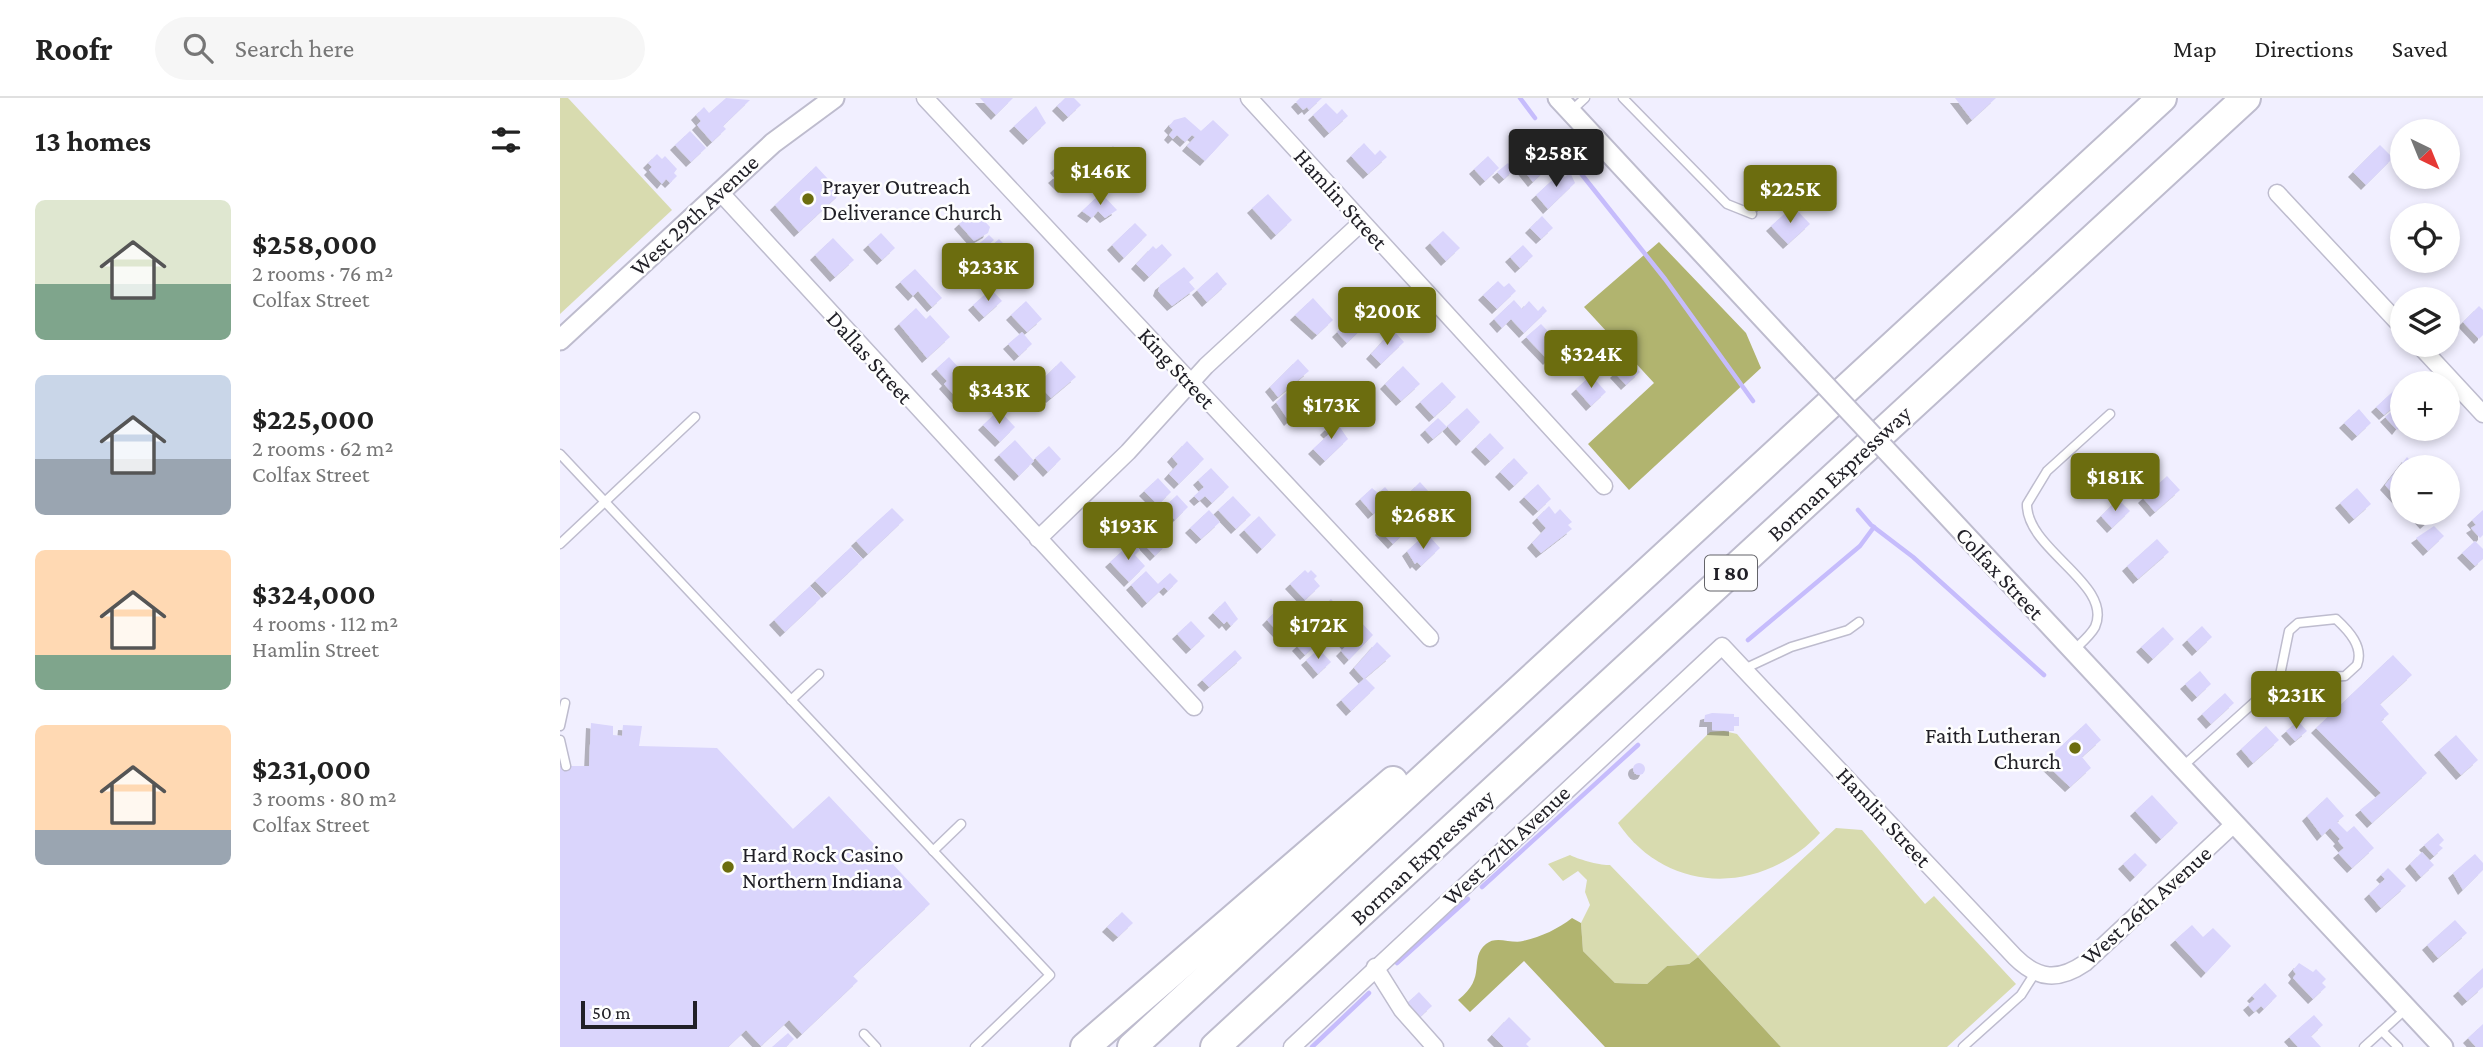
<!DOCTYPE html>
<html lang="en">
<head>
<meta charset="utf-8">
<style>
	body { margin:0; font-family:"Crimson Pro",serif; background:#f6f6f6; color:#222; height:100vh; display:flex; flex-direction:column; font-size:26px; white-space:nowrap }
	* { box-sizing:border-box; margin:0 }
	p { font-size:23px; color:#767676 }
	.icon { flex:none; width:38px; height:38px; fill:none; stroke:currentColor; stroke-width:2; stroke-linecap:round; stroke-linejoin:round }
	.map { position:relative; flex:1; overflow:hidden }
	.side { display:flex; flex-direction:column; background:#fff; width:560px }
	.side>* { flex:none }
	.needle { width:46px; rotate:137deg }
	.fabs { position:absolute; left:1830px; top:21px; display:grid; gap:14px }
	.fabs a { display:grid; place-items:center; width:70px; height:70px; border-radius:50%; background:#fff; box-shadow:0 4px 10px #0003; font-size:35px }
	.scale { position:absolute; left:21px; bottom:18px; width:116px; box-sizing:border-box; padding-left:7px; border:4px solid #212027; border-top:0; font-size:19px; line-height:24px; white-space:nowrap; color:#212027; -webkit-text-stroke:5px #fefefe; paint-order:stroke }
	.price { position:absolute; translate:-50% -60px; padding:0 16px; border-radius:7px; background:#6c6d0f; color:#fff; font-size:23px; line-height:46px; filter:drop-shadow(0 2px 4px #0008) }
	.price::after { content:''; position:absolute; left:50%; top:42px; width:21px; height:16px; margin-left:-10px; background:inherit; clip-path:polygon(0 0,100% 0,50% 100%) }
	.price.on { background:#222; color:#fff }
	ul { padding:0; list-style:none }
	li { display:flex; align-items:center; gap:21px; height:175px; padding:0 35px }
	li span { display:grid; place-items:center; flex:none; width:196px; height:140px; border-radius:10px; color:#555 }
	li>.icon { margin-inline-start:auto }
	span .icon { width:84px; height:84px; fill:#fffc; stroke-width:1 }
	li b { font-size:30px }
	h2 { display:flex; justify-content:space-between; align-items:center; height:84px; padding:0 35px; font-size:30px }
	header { display:flex; align-items:center; gap:42px; box-sizing:border-box; height:98px; padding:0 35px; background:#fff; border-bottom:2px solid #e0e0e0 }
	header strong { font-size:33px }
	nav { display:flex; gap:38px; margin-inline-start:auto; font-size:24px }
	.search { width:490px; height:63px; background:#f6f6f6; display:flex; align-items:center; gap:18px; box-sizing:border-box; padding:0 24px; border-radius:38px; color:#767676; font-size:26px }
	main { display:flex; flex:1; min-height:0 }
	.map>svg:first-child { display:block }
	.green { fill:#d8dbaf }
	.forest { fill:#b1b46f }
	.lines { fill:none; stroke-linecap:round; stroke-linejoin:round }
	.stream { stroke:#c6bcfc; stroke-width:4.5 }
	.building { fill:#dad5fc; filter:url(#shadow) }
	.service-casing { stroke:#bebcce; stroke-width:11 }
	.minor-casing { stroke:#bebcce; stroke-width:19 }
	.tertiary-casing { stroke:#bebcce; stroke-width:23 }
	.motorway-casing { stroke:#bebcce; stroke-width:32 }
	.service { stroke:#fff; stroke-width:8 }
	.minor { stroke:#fff; stroke-width:16 }
	.tertiary { stroke:#fff; stroke-width:19 }
	.motorway { stroke:#fff; stroke-width:28 }
	.tertiary-bridge-casing { stroke:#bebcce; stroke-width:23; stroke-linecap:butt }
	.tertiary-bridge { stroke:#fff; stroke-width:19 }
	.poi-dot { fill:#6c6d0f; stroke:#fefefe; stroke-width:2.5 }
	.labels { text-anchor:middle; dominant-baseline:central; stroke-width:5; stroke-linejoin:round; paint-order:stroke }
	.shield { fill:#fefefe; stroke:#636368; stroke-width:2 }
	.shield-label { font-size:21px; font-weight:bold; fill:#212027 }
	.poi-label { font-size:23px; fill:#212027; stroke:#fefefe; text-anchor:start }
	.street-label { font-size:23px; fill:#212027; stroke:#fefefe }
</style>
</head>
<body>
<header>
<strong>Roofr</strong>
<div class="search"><svg class="icon" aria-label="search" viewBox="0 0 24 24"><circle cx="10" cy="10" r="6"/><path d="M15 15l6 6"/></svg>Search here</div>
<nav><a>Map</a><a>Directions</a><a>Saved</a></nav>
</header>
<main>
<section class="side">
<h2>13 homes<svg class="icon" aria-label="filters" viewBox="0 0 24 24"><path d="M4 7h16M4 17h16"/><circle cx="9" cy="7" r="2"/><circle cx="15" cy="17" r="2"/></svg></h2>
<ul>
<li><span style="background:linear-gradient(#dfe7d0 60%,#7fa58c 0)"><svg class="icon" aria-label="home" viewBox="0 0 24 24"><path d="M3 11l9-7 9 7M6 9v11h12V9"/></svg></span><div><b>$258,000</b><p>2 rooms · 76 m²</p><p>Colfax Street</p></div></li>
<li><span style="background:linear-gradient(#c9d6e8 60%,#9aa5b1 0)"><svg class="icon" aria-label="home" viewBox="0 0 24 24"><path d="M3 11l9-7 9 7M6 9v11h12V9"/></svg></span><div><b>$225,000</b><p>2 rooms · 62 m²</p><p>Colfax Street</p></div></li>
<li><span style="background:linear-gradient(#ffd9b3 75%,#7fa58c 0)"><svg class="icon" aria-label="home" viewBox="0 0 24 24"><path d="M3 11l9-7 9 7M6 9v11h12V9"/></svg></span><div><b>$324,000</b><p>4 rooms · 112 m²</p><p>Hamlin Street</p></div></li>
<li><span style="background:linear-gradient(#ffd9b3 75%,#9aa5b1 0)"><svg class="icon" aria-label="home" viewBox="0 0 24 24"><path d="M3 11l9-7 9 7M6 9v11h12V9"/></svg></span><div><b>$231,000</b><p>3 rooms · 80 m²</p><p>Colfax Street</p></div></li>
</ul>
</section>
<div class="map">
<svg width="1923" height="949" viewBox="0 0 1923 949">
	<defs>
		<filter id="shadow"><feDropShadow dx="-5" dy="5" stdDeviation="0" flood-color="#0004"/></filter>
	</defs>
	<rect width="100%" height="100%" fill="#f1efff"/>
	<!-- green -->
	<g class="green">
		<polygon points="0,0 8,0 112,112 0,216"/>
		<path d="M1164,633L1177,636L1260,735C1202,797 1108,798 1058,725L1150,634Z"/>
		<path d="M1276,730L1302,732L1365,806L1374,798L1456,886L1387,949H1221L1138,859L1129,866L1107,868L1087,886L1055,885L1023,853L1021,825L1030,807L1025,794L1027,782L1018,773L1003,783L988,766L1010,757C1017,761 1042,768 1050,767L1138,858Z"/>
	</g>
	<!-- forest -->
	<g class="forest">
		<polygon points="1099,144 1186,235 1201,270 1069,392 1028,346 1094,285 1024,209"/>
		<path d="M1012,820L1021,825L1023,853L1055,885L1087,886L1107,868L1129,866L1138,859L1221,949H1045L964,863L910,914L898,902C928,879 908,861 926,846C936,837 951,846 963,843C981,839 998,831 1012,820Z"/>
	</g>
	<g class="lines">
		<!-- stream -->
		<g class="stream">
			<polyline points="960,0 975,20"/>
			<polyline points="992,38 1004,53"/>
			<polyline points="1019,73 1105,181 1193,303"/>
			<polyline points="1298,412 1311,427 1353,459 1484,577"/>
			<polyline points="1188,542 1300,448 1314,429"/>
			<polyline points="922,789 1078,647"/>
			<polyline points="837,865 908,801"/>
			<polyline points="752,949 809,895"/>
		</g>
	</g>
	<!-- building -->
	<g class="building">
		<polygon points="166,0 190,2 163,28 166,31 152,44 137,27 141,23 136,17 144,9 149,15"/>
		<polygon points="420,0 453,0 436,17"/>
		<polygon points="505,0 514,0 521,7 508,19 497,8"/>
		<polygon points="740,0 762,0 749,12 747,9 743,12 736,4"/>
		<polygon points="1395,0 1436,0 1412,22"/>
		<polygon points="766,5 777,16 782,11 788,18 769,35 753,17"/>
		<polygon points="476,8 486,25 468,42 454,28"/>
		<polygon points="625,19 641,33 653,22 669,37 645,63 627,48 635,39 632,37 625,44 617,37 613,41 609,37 613,32 609,28 614,22"/>
		<polygon points="130,33 146,50 131,64 115,47"/>
		<polygon points="804,45 815,57 820,52 827,59 808,76 791,58"/>
		<polygon points="977,46 994,64 973,84 957,64"/>
		<polygon points="1820,47 1833,60 1806,87 1793,74"/>
		<polygon points="553,48 566,62 549,77 536,64"/>
		<polygon points="516,50 534,69 512,89 508,85 503,90 493,80 499,75 495,70"/>
		<polygon points="97,56 102,61 105,58 117,71 114,75 117,78 110,85 106,81 102,86 89,72 92,69 88,65"/>
		<polygon points="928,58 939,70 925,83 914,71"/>
		<polygon points="572,64 584,76 573,87 561,75"/>
		<polygon points="948,65 954,72 944,81 937,74"/>
		<polygon points="256,68 281,95 239,134 215,107"/>
		<polygon points="1001,74 1005,79 1010,74 1015,85 988,111 976,97"/>
		<polygon points="1204,87 1214,98 1201,110 1190,99"/>
		<polygon points="541,95 557,112 545,120 538,113 532,120 522,113"/>
		<polygon points="708,96 732,122 716,137 692,110"/>
		<polygon points="1233,108 1250,126 1228,146 1211,128"/>
		<polygon points="414,112 430,129 428,135 414,143 399,126"/>
		<polygon points="982,118 993,130 981,141 970,130"/>
		<polygon points="575,125 587,137 564,160 552,147"/>
		<polygon points="883,133 900,150 886,163 870,145"/>
		<polygon points="321,135 335,150 322,162 308,147"/>
		<polygon points="429,137 434,142 411,162 406,157"/>
		<polygon points="273,140 294,162 275,179 255,157"/>
		<polygon points="439,141 468,171 453,186 423,155"/>
		<polygon points="602,146 612,157 589,179 576,166 593,148 596,151"/>
		<polygon points="963,147 973,158 960,170 950,159"/>
		<polygon points="624,169 634,180 629,184 635,191 612,208 598,193 600,187"/>
		<polygon points="355,171 382,200 372,209 358,193 353,198 340,184"/>
		<polygon points="657,174 667,186 647,204 637,192"/>
		<polygon points="938,183 944,189 949,185 956,193 937,211 923,197"/>
		<polygon points="431,191 442,203 424,219 413,207"/>
		<polygon points="753,200 773,222 757,237 735,217"/>
		<polygon points="954,202 962,211 969,203 978,213 983,208 987,213 964,235 951,221 942,230 934,221"/>
		<polygon points="466,203 482,221 467,234 451,217"/>
		<polygon points="808,205 818,215 787,245 777,234"/>
		<polygon points="1919,208 1923,212 1923,237 1919,241 1903,224"/>
		<polygon points="356,210 366,221 370,217 390,239 367,260 339,226"/>
		<polygon points="981,226 1002,248 988,262 966,239"/>
		<polygon points="833,232 844,244 821,266 811,256"/>
		<polygon points="462,234 472,246 459,258 448,246"/>
		<polygon points="389,259 420,293 404,308 384,286 387,283 376,271"/>
		<polygon points="738,261 749,273 718,299 710,289"/>
		<polygon points="1069,262 1080,274 1066,287 1055,275"/>
		<polygon points="501,263 516,279 491,300 478,286"/>
		<polygon points="843,268 860,286 841,303 825,286"/>
		<polygon points="1852,276 1860,285 1843,285 1843,301 1824,317 1816,309"/>
		<polygon points="1031,277 1046,294 1031,308 1016,291"/>
		<polygon points="882,284 896,299 874,319 860,304"/>
		<polygon points="461,286 470,295 457,307 448,297"/>
		<polygon points="726,295 742,311 729,323 716,304"/>
		<polygon points="907,310 920,324 901,343 887,328"/>
		<polygon points="1799,311 1811,325 1797,338 1784,325"/>
		<polygon points="439,312 455,329 440,344 423,327"/>
		<polygon points="1832,313 1843,324 1837,332 1825,319"/>
		<polygon points="878,320 887,329 873,341 865,332"/>
		<polygon points="775,322 788,341 765,363 753,351 769,336 765,332"/>
		<polygon points="930,335 944,350 930,363 916,349"/>
		<polygon points="455,342 474,363 459,378 439,357"/>
		<polygon points="627,343 644,361 619,386 609,376 618,366 612,359"/>
		<polygon points="489,348 501,361 488,374 475,360"/>
		<polygon points="1847,359 1856,369 1843,369 1843,399 1839,402 1825,387"/>
		<polygon points="954,360 968,375 954,388 940,374"/>
		<polygon points="651,370 669,389 652,405 645,398 639,403 634,398 644,389 638,382"/>
		<polygon points="1607,378 1620,392 1595,414 1583,400"/>
		<polygon points="598,380 611,394 598,407 584,393"/>
		<polygon points="860,384 869,394 855,407 846,398"/>
		<polygon points="978,386 991,401 978,413 964,399"/>
		<polygon points="825,389 833,398 813,416 800,401 812,390 818,395"/>
		<polygon points="1797,390 1811,406 1794,421 1780,405"/>
		<polygon points="617,397 628,409 615,422 603,410"/>
		<polygon points="673,398 691,417 676,431 658,412"/>
		<polygon points="1558,401 1570,413 1552,430 1541,418"/>
		<polygon points="989,408 995,416 1000,411 1012,424 1008,427 1012,431 981,455 972,445 986,430 977,420"/>
		<polygon points="332,410 344,422 308,456 296,443"/>
		<polygon points="649,412 660,424 641,441 630,430"/>
		<polygon points="1923,412 1923,437 1920,440 1911,430 1916,427 1912,422"/>
		<polygon points="854,414 860,420 833,446 820,432 837,416 844,424"/>
		<polygon points="1855,415 1878,415 1865,426"/>
		<polygon points="699,418 716,437 702,451 684,432"/>
		<polygon points="1874,428 1884,438 1868,453 1856,440"/>
		<polygon points="595,433 607,446 595,458 582,444"/>
		<polygon points="871,440 880,450 861,468 857,464 855,466 847,453 860,441 865,446"/>
		<polygon points="1597,441 1609,454 1578,481 1567,468"/>
		<polygon points="1915,443 1923,451 1923,461 1915,468 1902,455"/>
		<polygon points="572,444 580,452 575,457 585,468 569,484 550,464"/>
		<polygon points="291,449 303,461 267,495 255,483"/>
		<polygon points="745,472 748,475 751,472 757,478 754,481 760,488 745,502 730,486"/>
		<polygon points="586,473 598,486 610,475 618,483 608,493 604,489 587,505 571,487"/>
		<polygon points="250,488 261,500 225,534 214,522"/>
		<polygon points="771,501 783,514 765,531 756,521 762,515 759,512"/>
		<polygon points="665,503 678,521 671,528 667,523 664,526 653,515"/>
		<polygon points="720,509 732,522 719,535 707,522"/>
		<polygon points="631,523 645,538 631,551 617,536"/>
		<polygon points="800,523 813,537 789,562 781,553 787,547 780,539"/>
		<polygon points="1642,528 1652,539 1637,553 1627,542"/>
		<polygon points="1603,529 1614,541 1593,561 1581,549"/>
		<polygon points="750,536 758,545 745,557 737,548"/>
		<polygon points="817,544 831,558 804,581 794,570"/>
		<polygon points="759,551 771,564 758,576 746,562"/>
		<polygon points="675,552 682,560 649,589 642,582"/>
		<polygon points="1833,557 1852,577 1820,606 1829,616 1821,623 1867,675 1812,725 1800,712 1821,695 1756,630"/>
		<polygon points="1640,573 1651,586 1637,599 1625,586"/>
		<polygon points="805,580 815,590 791,613 781,602"/>
		<polygon points="1665,595 1674,605 1651,626 1642,616"/>
		<polygon points="1152,615 1174,616 1174,619 1179,619 1179,628 1174,628 1174,633 1152,632 1152,624 1144,624 1145,617"/>
		<polygon points="1738,623 1747,633 1735,643 1726,633"/>
		<polygon points="31,625 53,628 53,637 62,638 63,627 82,628 79,648 157,650 233,731 269,698 370,806 293,878 298,883 242,936 229,922 201,948 186,932 168,949 0,949 0,668 29,668"/>
		<polygon points="1526,625 1541,642 1522,659 1531,670 1510,689 1484,664"/>
		<polygon points="1706,628 1719,642 1693,665 1681,651"/>
		<polygon points="1896,637 1918,662 1901,677 1879,652"/>
		<circle cx="1079" cy="671" r="6"/>
		<polygon points="1592,697 1618,725 1601,741 1575,713"/>
		<polygon points="1767,699 1784,718 1777,724 1787,734 1794,728 1814,750 1792,770 1778,755 1784,750 1778,743 1780,741 1770,730 1762,738 1747,718"/>
		<polygon points="1878,735 1884,742 1879,747 1883,750 1874,758 1864,747"/>
		<polygon points="1862,754 1874,767 1861,779 1850,766"/>
		<polygon points="1575,755 1587,767 1575,779 1563,766"/>
		<polygon points="1915,756 1923,765 1923,772 1903,792 1893,775"/>
		<polygon points="1828,770 1846,788 1821,810 1809,796 1825,781 1821,777"/>
		<polygon points="562,814 573,825 558,839 547,829"/>
		<polygon points="1895,822 1907,835 1878,860 1867,847"/>
		<polygon points="1632,827 1643,839 1653,830 1671,848 1646,875 1615,842"/>
		<polygon points="1739,865 1753,874 1756,871 1766,881 1762,885 1766,889 1753,901 1733,880 1736,876 1733,872"/>
		<polygon points="1923,870 1923,889 1907,903 1898,893"/>
		<polygon points="1705,885 1717,898 1704,911 1701,908 1694,914 1688,907 1695,901 1692,898"/>
		<polygon points="859,894 872,908 859,920 846,906"/>
		<polygon points="1754,917 1763,927 1751,938 1761,949 1738,949 1729,939"/>
		<polygon points="949,919 971,941 966,946 969,949 944,949 932,937"/>
		<polygon points="1923,926 1923,949 1916,949 1908,940"/>
		<polygon points="228,935 234,941 226,949 212,949"/>
	</g>
	<g class="lines">
		<defs>
			<g id="service">
				<polyline points="1063,0 1167,106 1192,116"/>
				<polyline points="1011,13 1025,0"/>
				<polyline points="0,356 490,877 415,949"/>
				<polyline points="0,446 135,319"/>
				<path d="M1513,553C1520,546 1530,538 1535,529C1554,486 1466,452 1467,406L1487,373L1550,316"/>
				<polyline points="1184,571 1231,549 1288,532 1299,524"/>
				<polyline points="231,602 259,576"/>
				<polyline points="0,628 5,605"/>
				<polyline points="0,642 6,668"/>
				<path d="M1622,669L1719,582L1785,578L1797,567C1804,549 1789,533 1776,521L1738,525L1729,533L1719,582"/>
				<polyline points="373,753 401,726"/>
				<polyline points="1822,933 1838,949"/>
				<polyline points="304,936 316,949"/>
				<polyline points="1403,949 1461,897 1475,875"/>
				<polyline points="1804,949 1847,910"/>
			</g>
			<g id="minor">
				<polyline points="365,0 870,540"/>
				<polyline points="689,0 1044,388"/>
				<polyline points="159,93 634,609"/>
				<polyline points="1717,95 1843,230"/>
				<polyline points="1859,247 1923,316"/>
				<polyline points="478,441 568,354 646,268 801,125"/>
				<polyline points="815,869 842,912 875,949"/>
				<path d="M732,949L1162,548L1455,859C1478,882 1499,883 1525,865L1674,726"/>
			</g>
			<g id="tertiary">
				<polyline points="998,0 1236,256"/>
				<polyline points="0,242 213,45 274,0"/>
				<polyline points="1355,383 1883,949"/>
			</g>
			<g id="motorway">
				<polyline points="525,949 833,683"/>
				<polyline points="572,949 1602,0"/>
				<polyline points="655,949 1686,0"/>
			</g>
		</defs>
		<!-- service casing -->
		<use href="#service" class="service-casing"/>
		<!-- minor casing -->
		<use href="#minor" class="minor-casing"/>
		<!-- tertiary casing -->
		<use href="#tertiary" class="tertiary-casing"/>
		<!-- motorway casing -->
		<use href="#motorway" class="motorway-casing"/>
		<!-- service -->
		<use href="#service" class="service"/>
		<!-- minor -->
		<use href="#minor" class="minor"/>
		<!-- tertiary -->
		<use href="#tertiary" class="tertiary"/>
		<!-- motorway -->
		<use href="#motorway" class="motorway"/>
		<defs>
			<polyline id="tertiary-bridge" points="1236,256 1355,383"/>
		</defs>
		<!-- tertiary-bridge casing -->
		<use href="#tertiary-bridge" class="tertiary-bridge-casing"/>
		<!-- tertiary-bridge -->
		<use href="#tertiary-bridge" class="tertiary-bridge"/>
	</g>
	<!-- markers -->
	<g class="poi-dot">
		<circle cx="248" cy="101" r="7"/>
		<circle cx="1515" cy="650" r="7"/>
		<circle cx="168" cy="769" r="7"/>
	</g>
	<g class="labels">
		<!-- shield labels -->
		<rect class="shield" x="1145" y="457.5" width="52" height="35" rx="5"/>
		<g class="shield-label">
			<text x="1171" y="475">I 80</text>
		</g>
		<!-- poi labels -->
		<g class="poi-label">
			<text x="262" y="88">Prayer Outreach<tspan x="262" dy="26">Deliverance Church</tspan></text>
			<text x="1501" y="637" text-anchor="end">Faith Lutheran<tspan x="1501" dy="26">Church</tspan></text>
			<text x="182" y="756">Hard Rock Casino<tspan x="182" dy="26">Northern Indiana</tspan></text>
		</g>
		<!-- street labels -->
		<g class="street-label">
			<text transform="translate(781 101) rotate(48)">Hamlin Street</text>
			<text transform="translate(134 117) rotate(-43)">West 29th Avenue</text>
			<text transform="translate(310 259) rotate(48)">Dallas Street</text>
			<text transform="translate(617 270) rotate(47)">King Street</text>
			<text transform="translate(1279 375) rotate(-43)">Borman Expressway</text>
			<text transform="translate(1440 475) rotate(47)">Colfax Street</text>
			<text transform="translate(1324 719) rotate(47)">Hamlin Street</text>
			<text transform="translate(946 747) rotate(-43)">West 27th Avenue</text>
			<text transform="translate(862 759) rotate(-43)">Borman Expressway</text>
			<text transform="translate(1586 807) rotate(-42)">West 26th Avenue</text>
		</g>
	</g>
</svg>
<div class="fabs">
<a><svg class="needle" viewBox="-14 -14 28 28"><path d="M0-13l5 13h-10z" fill="#e53935"/><path d="M0 13l5-13h-10z" fill="#767676"/></svg></a>
<a><svg class="icon" aria-label="locate" viewBox="0 0 24 24"><circle cx="12" cy="12" r="6"/><path d="M12 2v4M12 18v4M2 12h4M18 12h4"/></svg></a>
<a><svg class="icon" aria-label="layers" viewBox="0 0 24 24"><path d="M12 4l9 5-9 5-9-5zM3 14l9 5 9-5"/></svg></a>
<a>+</a>
<a>−</a>
</div>
<div class="scale">50 m</div>
<b class="price on" style="left:996px;top:91px">$258K</b>
<b class="price" style="left:540px;top:109px">$146K</b>
<b class="price" style="left:1230px;top:127px">$225K</b>
<b class="price" style="left:428px;top:205px">$233K</b>
<b class="price" style="left:827px;top:249px">$200K</b>
<b class="price" style="left:1031px;top:292px">$324K</b>
<b class="price" style="left:439px;top:328px">$343K</b>
<b class="price" style="left:771px;top:343px">$173K</b>
<b class="price" style="left:1555px;top:415px">$181K</b>
<b class="price" style="left:863px;top:453px">$268K</b>
<b class="price" style="left:568px;top:464px">$193K</b>
<b class="price" style="left:758px;top:563px">$172K</b>
<b class="price" style="left:1736px;top:633px">$231K</b>
</div>
</main>
</body>
</html>
